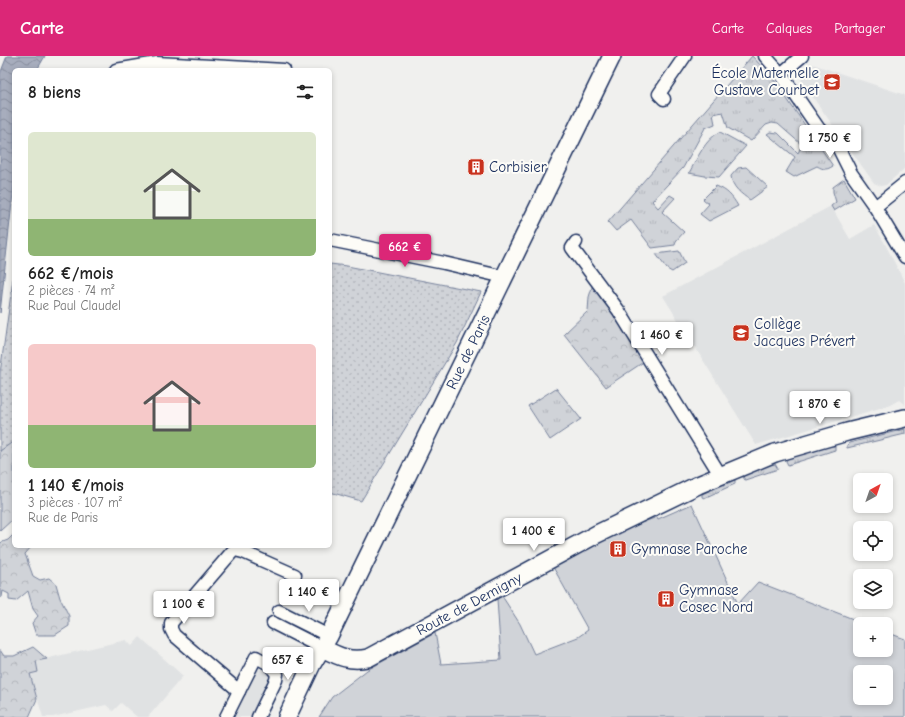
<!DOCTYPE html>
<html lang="fr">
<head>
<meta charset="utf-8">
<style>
	body { margin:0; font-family:"Comic Neue",sans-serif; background:#f6f6f6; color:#222; height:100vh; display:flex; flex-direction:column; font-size:15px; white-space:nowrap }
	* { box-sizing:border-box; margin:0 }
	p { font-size:13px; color:#767676 }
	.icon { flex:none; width:22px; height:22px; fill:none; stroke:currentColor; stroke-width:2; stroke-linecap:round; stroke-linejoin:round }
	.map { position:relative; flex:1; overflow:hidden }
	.sheet { position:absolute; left:12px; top:12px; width:320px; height:480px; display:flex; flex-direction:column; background:#fff; border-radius:6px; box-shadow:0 2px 6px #0003 }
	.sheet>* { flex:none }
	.needle { width:26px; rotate:40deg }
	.fabs { position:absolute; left:853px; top:417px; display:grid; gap:8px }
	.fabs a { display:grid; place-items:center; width:40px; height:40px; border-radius:6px; background:#fff; box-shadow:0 2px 6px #0003; font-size:20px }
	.price { position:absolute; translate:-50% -34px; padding:0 9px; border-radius:4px; background:#fff; color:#222; font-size:13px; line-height:26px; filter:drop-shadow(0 1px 2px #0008) }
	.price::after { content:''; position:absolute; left:50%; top:24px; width:12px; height:9px; margin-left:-6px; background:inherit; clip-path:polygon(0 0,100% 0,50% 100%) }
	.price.current { background:#db2777; color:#fff }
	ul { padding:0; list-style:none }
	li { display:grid; align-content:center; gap:8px; height:212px; padding:0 16px }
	li span { display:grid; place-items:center; height:124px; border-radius:6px; color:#555 }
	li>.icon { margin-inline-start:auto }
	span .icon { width:72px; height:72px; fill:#fffc; stroke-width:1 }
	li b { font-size:17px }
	h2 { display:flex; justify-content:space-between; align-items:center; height:48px; padding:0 16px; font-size:17px }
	header { display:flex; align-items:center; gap:24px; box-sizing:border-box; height:56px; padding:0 20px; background:#db2777; color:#fff }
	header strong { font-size:19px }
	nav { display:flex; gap:22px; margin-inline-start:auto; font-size:14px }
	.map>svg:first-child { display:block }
	.built { fill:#e0e2e3 }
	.grass { fill:url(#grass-tufts); stroke:#76819b }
	.forest { fill:url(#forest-crowns); stroke:#76819b }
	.park { fill:url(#park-dots); stroke:#76819b }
	.pitch { fill:#d0d3d8; stroke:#76819b; fill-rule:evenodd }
	.water { fill:url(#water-waves); stroke:#6f7b97 }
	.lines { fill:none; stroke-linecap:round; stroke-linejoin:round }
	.street-casing { stroke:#1b2f5e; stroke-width:15 }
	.secondary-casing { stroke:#1b2f5e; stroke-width:20 }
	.street { stroke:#fdfcf7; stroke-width:12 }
	.secondary { stroke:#fdfcf7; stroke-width:17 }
	.labels { text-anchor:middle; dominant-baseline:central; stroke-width:4; stroke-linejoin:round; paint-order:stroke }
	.poi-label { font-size:15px; fill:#1b2f5e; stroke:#fdfcf7; text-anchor:start }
	.street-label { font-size:15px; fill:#1b2f5e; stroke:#fdfcf7 }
</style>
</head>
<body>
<header>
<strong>Carte</strong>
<nav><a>Carte</a><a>Calques</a><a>Partager</a></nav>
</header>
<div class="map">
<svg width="905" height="661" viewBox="0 0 905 661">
	<defs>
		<pattern id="grass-tufts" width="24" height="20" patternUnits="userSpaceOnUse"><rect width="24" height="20" fill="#d0d3d8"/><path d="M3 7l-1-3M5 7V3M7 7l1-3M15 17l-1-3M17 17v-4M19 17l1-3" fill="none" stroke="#b2b5bc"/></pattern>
		<pattern id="forest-crowns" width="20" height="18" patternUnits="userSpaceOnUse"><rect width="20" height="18" fill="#d0d3d8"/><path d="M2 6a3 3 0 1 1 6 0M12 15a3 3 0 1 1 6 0" fill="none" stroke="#b2b5bc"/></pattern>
		<pattern id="park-dots" width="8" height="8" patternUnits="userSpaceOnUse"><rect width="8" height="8" fill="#d0d3d8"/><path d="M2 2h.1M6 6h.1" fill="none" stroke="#b2b5bc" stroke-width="1.8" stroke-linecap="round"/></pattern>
		<pattern id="water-waves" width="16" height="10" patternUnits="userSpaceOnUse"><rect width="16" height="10" fill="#a7adbd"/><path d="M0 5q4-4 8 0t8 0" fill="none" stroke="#878d9d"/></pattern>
	</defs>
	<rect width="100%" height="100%" fill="#f0f0ee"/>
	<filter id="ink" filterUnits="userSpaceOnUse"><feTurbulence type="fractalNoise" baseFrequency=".025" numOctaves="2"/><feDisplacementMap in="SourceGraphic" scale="8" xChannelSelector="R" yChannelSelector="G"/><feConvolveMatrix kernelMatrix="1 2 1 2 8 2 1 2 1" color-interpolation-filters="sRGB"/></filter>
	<g filter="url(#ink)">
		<!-- built -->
		<g class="built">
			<polygon points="809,7 905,39 905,112 886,129 881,130 874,127 802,26 801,21 803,13"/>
			<polygon points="831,150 850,183 874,169 884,186 905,227 905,349 899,344 890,349 756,389 663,240"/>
			<polygon points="140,581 183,620 148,661 137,661 121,647 113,655 106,649 53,661 43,661 30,618 38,616 36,605 126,584 132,590"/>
			<polygon points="256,611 272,619 251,661 231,661"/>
		</g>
		<!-- grass -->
		<g class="grass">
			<path d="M752,0L774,24L833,110C827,114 824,114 817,110L794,121L786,116L795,101L767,78L770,76L778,77L798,97L802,89L778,68L772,67L766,69L751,85L728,72L723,56L713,58L715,68L705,72L683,112L652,145L658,152L670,139L675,142L662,156L684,176L676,185L675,189L652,192L631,164L616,175L608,166Z"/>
			<path d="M720,76L746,90L719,121L705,120L689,117C697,103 705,83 720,76Z"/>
			<path d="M746,111L768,131L750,144C741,138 732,131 731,120L738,112Z"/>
			<polygon points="844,123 855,142 834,155 831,150 836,146 833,136 833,131"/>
			<path d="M716,130C727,134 732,140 738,150L709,165L700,158L709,148L703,143Z"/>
			<polygon points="679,195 685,207 672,216 667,213 656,198"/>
			<polygon points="556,332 581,363 550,384 528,350"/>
			<polygon points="905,373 905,378 847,392 847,389 849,387"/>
			<polygon points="831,390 835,390 835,394 788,409 786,405 788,402"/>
			<polygon points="772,408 775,408 778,413 745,424 743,421 745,418"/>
			<polygon points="732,423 735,424 735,428 704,442 702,441 702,438"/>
		</g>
		<!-- forest -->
		<g class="forest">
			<polygon points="593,228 617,260 645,305 606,331 564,278 588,255 589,241"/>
			<polygon points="14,361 14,462 0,475 0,395"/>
			<polygon points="14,478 14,490 32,490 25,498 33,520 40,524 49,522 56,528 60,542 69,560 69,570 55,579 36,579 32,567 38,560 33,553 28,535 16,545 9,544 9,538 3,535 2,541 0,542 0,487 8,484"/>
			<polygon points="33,591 47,603 36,605 38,616 30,618 37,643 29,661 0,661 0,594 4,600 14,600"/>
		</g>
		<!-- park -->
		<g class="park">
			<polygon points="330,208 347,210 481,236 457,287 361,445 330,436"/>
			<polygon points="14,216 14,385 0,395 0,317"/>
		</g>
		<!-- pitch -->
		<path class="pitch" d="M692,448L738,548L758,526L866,568H860V594H886V576L905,583V661H319L332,641L367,614L435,577L441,608L501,604L497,543L502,540L520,568L534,598L578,581L588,574L553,511L596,484L657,461L658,463ZM860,616H886V642H860Z"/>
		<!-- water -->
		<polygon class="water" points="7,0 45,0 37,14 14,14 14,128 0,257 0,18"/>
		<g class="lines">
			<defs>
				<g id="street">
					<polyline points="765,0 781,18 819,73 834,86 839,93 851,117 875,151 905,201"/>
					<polyline points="116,14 157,7 284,14"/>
					<polyline points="781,18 802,0"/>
					<polyline points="664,43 659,38 685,0"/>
					<polyline points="875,151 905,127"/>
					<polyline points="330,184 444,207 504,221"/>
					<polyline points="576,186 572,192 619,255 721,420"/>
					<polyline points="279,555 329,580"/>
					<polyline points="273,567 322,592"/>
					<polyline points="239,635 174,579 171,573 171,567 232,496 235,494 243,496 295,519"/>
					<polyline points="226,661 256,601 269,608 277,618 276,624 258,661"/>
				</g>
				<g id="secondary">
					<path d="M322,592C338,600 349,606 368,602L597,478L698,429L775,397L847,376L905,362"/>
					<polyline points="287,661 312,608 329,580 612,0"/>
				</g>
			</defs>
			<!-- street casing -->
			<use href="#street" class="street-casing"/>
			<!-- secondary casing -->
			<use href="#secondary" class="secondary-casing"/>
			<!-- street -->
			<use href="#street" class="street"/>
			<!-- secondary -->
			<use href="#secondary" class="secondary"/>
		</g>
	</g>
	<!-- icons -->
	<defs>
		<symbol id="school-square" viewBox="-11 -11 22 22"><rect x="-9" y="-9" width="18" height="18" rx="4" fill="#c8321e" stroke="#fdfcf7"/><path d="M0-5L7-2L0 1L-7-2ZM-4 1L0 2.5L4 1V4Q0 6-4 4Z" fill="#fff"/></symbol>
		<symbol id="building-square" viewBox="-11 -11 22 22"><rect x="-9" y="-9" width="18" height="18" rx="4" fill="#c8321e" stroke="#fdfcf7"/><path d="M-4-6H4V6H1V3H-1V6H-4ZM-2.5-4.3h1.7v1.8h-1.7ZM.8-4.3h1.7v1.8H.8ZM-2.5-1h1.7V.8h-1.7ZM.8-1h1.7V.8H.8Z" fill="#fff"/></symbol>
	</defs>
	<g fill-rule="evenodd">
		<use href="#school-square" x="822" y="16" width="20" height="20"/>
		<use href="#building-square" x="466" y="101" width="20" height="20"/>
		<use href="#school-square" x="731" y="267" width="20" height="20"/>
		<use href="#building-square" x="608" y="483" width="20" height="20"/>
		<use href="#building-square" x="656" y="533" width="20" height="20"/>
	</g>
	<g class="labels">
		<!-- poi labels -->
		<g class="poi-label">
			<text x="819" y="17" text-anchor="end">École Maternelle<tspan x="819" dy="17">Gustave Courbet</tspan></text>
			<text x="489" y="111">Corbisier</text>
			<text x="754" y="268">Collège<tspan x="754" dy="17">Jacques Prévert</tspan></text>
			<text x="631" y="493">Gymnase Paroche</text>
			<text x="679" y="534">Gymnase<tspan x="679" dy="17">Cosec Nord</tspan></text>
		</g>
		<!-- street labels -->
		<g class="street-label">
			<text transform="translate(468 296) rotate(-64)">Rue de Paris</text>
			<text transform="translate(469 548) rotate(-28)">Route de Demigny</text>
		</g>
	</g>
</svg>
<div class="fabs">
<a><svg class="needle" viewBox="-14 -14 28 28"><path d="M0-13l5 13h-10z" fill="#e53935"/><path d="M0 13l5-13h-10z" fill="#767676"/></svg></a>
<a><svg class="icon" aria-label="locate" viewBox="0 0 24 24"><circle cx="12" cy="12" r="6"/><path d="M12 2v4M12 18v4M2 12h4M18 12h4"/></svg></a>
<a><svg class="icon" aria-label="layers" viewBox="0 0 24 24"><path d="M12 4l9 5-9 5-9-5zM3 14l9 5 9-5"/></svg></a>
<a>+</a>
<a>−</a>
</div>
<b class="price" style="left:830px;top:103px">1 750 €</b>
<b class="price current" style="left:405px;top:212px">662 €</b>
<b class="price" style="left:662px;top:300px">1 460 €</b>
<b class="price" style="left:820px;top:369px">1 870 €</b>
<b class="price" style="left:534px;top:496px">1 400 €</b>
<b class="price" style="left:309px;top:557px">1 140 €</b>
<b class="price" style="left:184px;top:569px">1 100 €</b>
<b class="price" style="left:288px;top:625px">657 €</b>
<section class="sheet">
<h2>8 biens<svg class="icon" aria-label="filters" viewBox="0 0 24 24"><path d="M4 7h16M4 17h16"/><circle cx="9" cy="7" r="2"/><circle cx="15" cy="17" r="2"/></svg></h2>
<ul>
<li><span style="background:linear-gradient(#dfe7d0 70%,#8fb573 0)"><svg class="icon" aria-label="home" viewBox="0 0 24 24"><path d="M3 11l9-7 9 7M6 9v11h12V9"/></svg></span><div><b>662 €/mois</b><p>2 pièces · 74 m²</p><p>Rue Paul Claudel</p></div></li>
<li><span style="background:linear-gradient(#f6c9c9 65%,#8fb573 0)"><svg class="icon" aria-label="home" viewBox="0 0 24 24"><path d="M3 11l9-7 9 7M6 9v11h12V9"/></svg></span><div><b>1 140 €/mois</b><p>3 pièces · 107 m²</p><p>Rue de Paris</p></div></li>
</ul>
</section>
</div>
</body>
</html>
